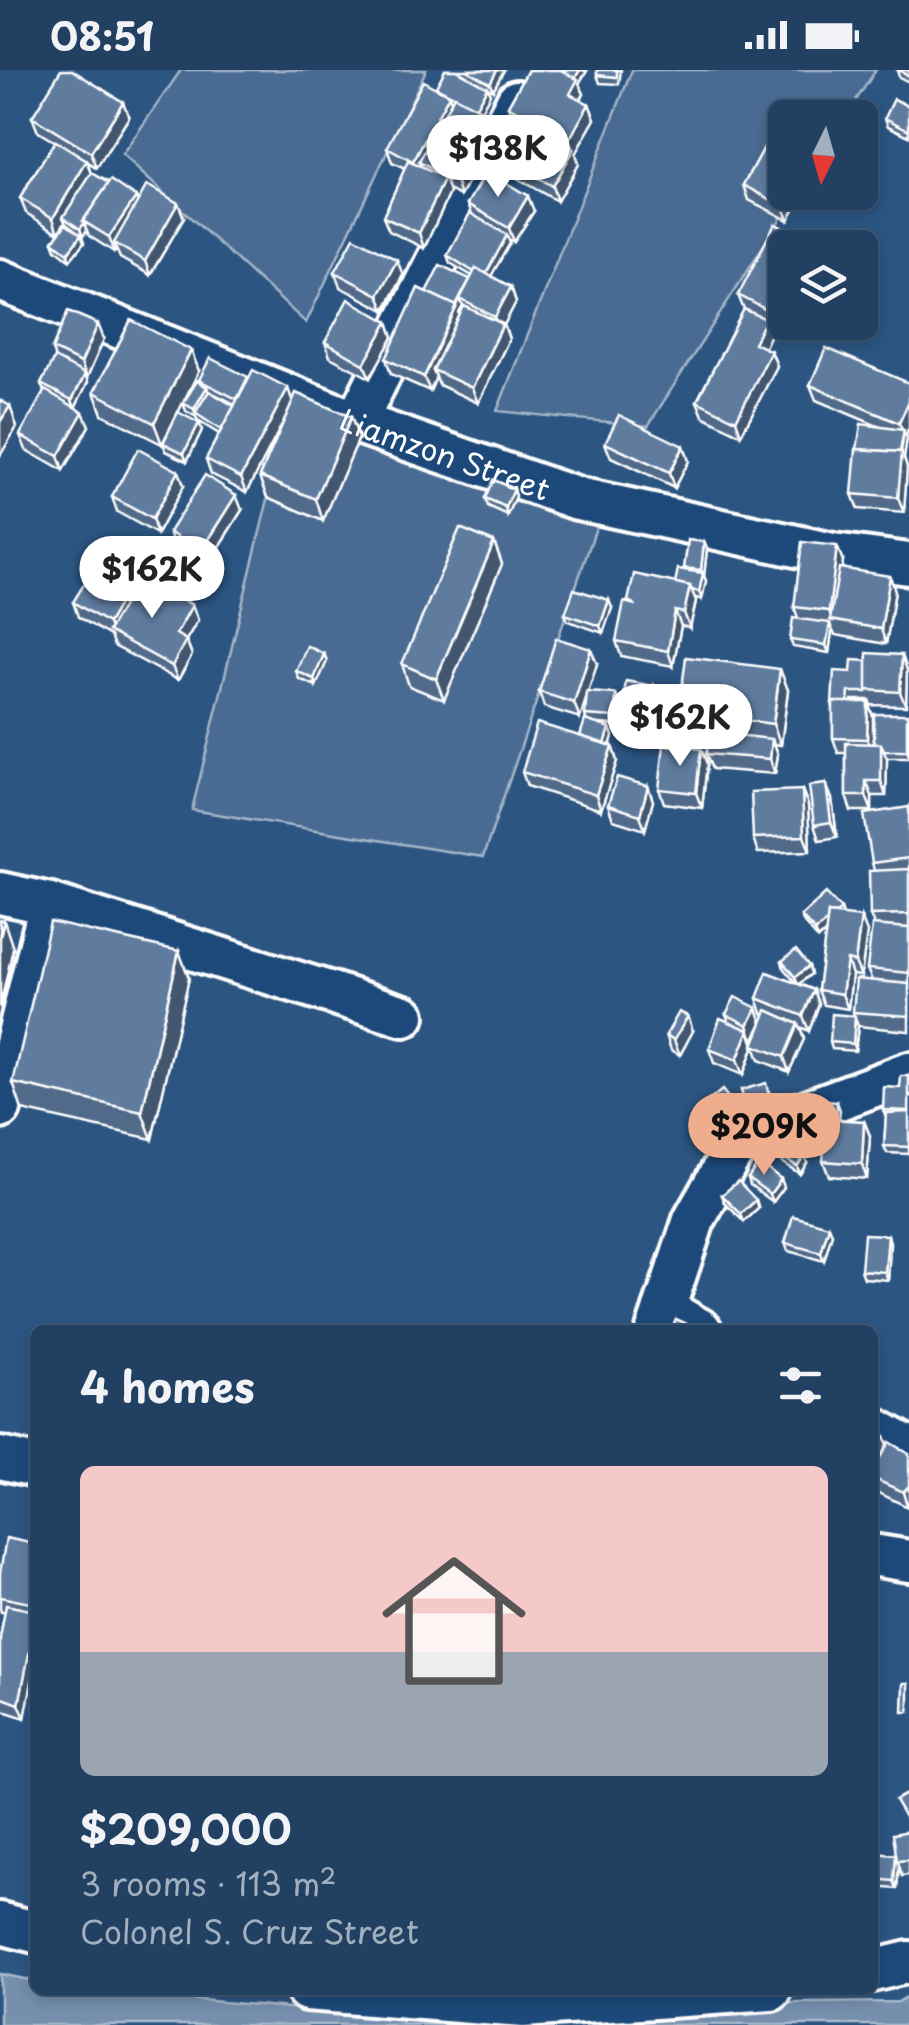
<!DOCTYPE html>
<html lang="en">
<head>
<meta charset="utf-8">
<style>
	body { margin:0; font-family:"Playpen Sans",sans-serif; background:#2d4b6b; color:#f1f3f6; height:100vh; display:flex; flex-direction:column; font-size:38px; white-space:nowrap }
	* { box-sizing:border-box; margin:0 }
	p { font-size:32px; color:#a2afbe }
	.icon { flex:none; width:55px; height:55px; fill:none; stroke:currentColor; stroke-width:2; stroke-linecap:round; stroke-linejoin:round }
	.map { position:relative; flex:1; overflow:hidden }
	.side { position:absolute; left:30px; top:1255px; width:848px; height:670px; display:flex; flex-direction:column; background:#214062; border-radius:15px; box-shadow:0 5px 15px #0003,0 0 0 2px #3e5977 }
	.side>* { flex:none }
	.needle { width:65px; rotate:185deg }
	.controls { position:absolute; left:768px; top:30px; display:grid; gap:20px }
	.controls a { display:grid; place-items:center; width:110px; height:110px; border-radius:15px; background:#214062; box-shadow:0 5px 15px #0003,0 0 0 2px #3e5977; font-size:50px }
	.price { position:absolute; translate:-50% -85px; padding:0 22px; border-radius:35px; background:#fff; color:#222; font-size:32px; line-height:65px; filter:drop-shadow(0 2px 5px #0008) }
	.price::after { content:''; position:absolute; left:50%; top:60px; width:30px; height:22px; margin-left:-15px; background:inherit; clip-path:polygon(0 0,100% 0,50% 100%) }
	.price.selected { background:#eead8d; color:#111 }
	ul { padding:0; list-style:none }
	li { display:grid; align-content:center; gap:20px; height:530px; padding:0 50px }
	li span { display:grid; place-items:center; height:310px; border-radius:15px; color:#555 }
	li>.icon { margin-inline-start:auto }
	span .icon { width:180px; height:180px; fill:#fffc; stroke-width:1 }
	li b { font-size:42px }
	h2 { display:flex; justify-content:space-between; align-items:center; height:120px; padding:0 50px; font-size:42px }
	.status { display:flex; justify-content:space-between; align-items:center; height:70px; padding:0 50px; background:#214062; direction:ltr }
	.status svg { height:28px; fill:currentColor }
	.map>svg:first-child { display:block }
	.green { fill:#486b92; stroke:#a4b5c8; stroke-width:2.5 }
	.water { fill:#748fad; stroke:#acbcce; stroke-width:2.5 }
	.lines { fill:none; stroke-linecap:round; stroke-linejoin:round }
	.minor-casing { stroke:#fff; stroke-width:48 }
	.minor { stroke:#1f4a7a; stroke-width:40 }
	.wall { fill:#516b89; stroke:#fff; stroke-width:2.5; fill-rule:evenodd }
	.shaded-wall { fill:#42576f; stroke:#fff; stroke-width:2.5 }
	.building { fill:#5e7c9f; stroke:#fff; stroke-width:2.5 }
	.labels { text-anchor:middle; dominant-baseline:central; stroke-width:9; stroke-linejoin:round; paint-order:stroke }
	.street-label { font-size:30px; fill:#fff; stroke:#1f4a7a }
</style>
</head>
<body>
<div class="status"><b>08:51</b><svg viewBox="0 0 49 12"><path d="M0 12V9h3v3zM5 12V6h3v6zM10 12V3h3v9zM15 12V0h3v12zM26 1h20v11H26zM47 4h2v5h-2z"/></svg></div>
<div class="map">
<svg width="909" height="1955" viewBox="0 0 909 1955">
	<rect width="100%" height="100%" fill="#2c5582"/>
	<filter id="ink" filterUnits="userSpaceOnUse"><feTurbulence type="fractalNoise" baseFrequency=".01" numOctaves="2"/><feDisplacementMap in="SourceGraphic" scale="20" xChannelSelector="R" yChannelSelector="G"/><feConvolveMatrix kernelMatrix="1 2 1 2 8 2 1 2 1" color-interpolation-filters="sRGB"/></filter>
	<g filter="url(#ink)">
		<!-- green -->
		<g class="green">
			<polygon points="181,0 426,0 306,253 122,85"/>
			<polygon points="632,0 876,0 845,47 785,48 785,122 797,123 648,356 497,341"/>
			<polygon points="290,339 599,449 483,787 192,740"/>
		</g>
		<!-- water -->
		<polygon class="water" points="0,1904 35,1911 35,1920 88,1920 401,1948 693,1934 898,1932 909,1925 909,1955 0,1955"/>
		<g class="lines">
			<defs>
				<g id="minor">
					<path id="s1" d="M0,210L356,352L578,429L833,484L909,494"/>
					<polyline points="356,352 517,31"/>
					<polyline points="0,823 50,834 404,946"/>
					<polyline points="0,1038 50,834"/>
					<polyline points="664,1239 701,1260"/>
					<polyline points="657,1260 694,1150 742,1065 909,1003"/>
					<polyline points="872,1357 909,1378"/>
					<polyline points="0,1388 35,1396"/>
					<polyline points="872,1485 909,1491"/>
					<polyline points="0,1853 35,1862"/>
					<polyline points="872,1901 909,1892"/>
					<polyline points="307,1920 523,1937 771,1920"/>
				</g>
			</defs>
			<!-- minor casing -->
			<use href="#minor" class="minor-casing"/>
			<!-- minor -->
			<use href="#minor" class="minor"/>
		</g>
		<!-- wall -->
		<g class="wall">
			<polygon points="445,0 504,0 493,20 487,17 490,24 481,40 491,45 497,60 461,126 449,120 450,123 424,178 389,161 383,147 405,99 392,93 387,78 436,19"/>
			<polygon points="528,0 586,0 587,1 579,13 584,24 581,30 589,34 595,49 575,84 578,94 557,131 500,99 494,84 513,51 508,36"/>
			<polygon points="597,0 621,0 619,14 600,13 597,5"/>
			<polygon points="897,0 909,0 909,12 899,7"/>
			<polygon points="909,36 909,66 888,56 885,48"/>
			<polygon points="32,47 129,47 97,98 88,93 92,103 136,127 138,132 184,148 150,205 120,188 116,179 114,182 89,166 87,161 83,166 81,165 84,173 70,190 56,179 53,171 66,154 65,152 58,163 26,143 20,128 55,72 38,62"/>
			<polygon points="765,76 788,150 749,130 744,115"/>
			<polygon points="468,134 534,141 514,172 508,169 510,173 491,206 511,217 516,232 504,255 509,269 478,333 439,315 436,307 430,321 391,304 386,289 426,222 470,210 472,206 450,193 447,185 472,144"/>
			<polygon points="785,178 785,225 770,254 767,252 771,264 764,278 771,281 777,296 741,365 703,346 697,331 744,240 738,225"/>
			<polygon points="335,202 403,205 384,240 340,217"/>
			<polygon points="388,252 393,267 370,308 330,287 325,272"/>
			<polygon points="104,269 86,307 88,312 75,337 89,356 63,401 26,380 20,365 44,322 41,314 55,289 52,279"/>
			<polygon points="199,301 162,374 102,344 94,322"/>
			<path d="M248,309L292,331L351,347L359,368L323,451L268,427L260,406L284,350L247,422L211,404L206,389L219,364L198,351L196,347L186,341L183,333L200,313L199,310ZM213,323L235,334L234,336Z"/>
			<polygon points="909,313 909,358 906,365 907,368 904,388 907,397 904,443 858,439 852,424 880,357 816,330 810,315"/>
			<polygon points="199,353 202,360 187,391 166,381 163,373"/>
			<polygon points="605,373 688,391 674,418 611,388"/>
			<polygon points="183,416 157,464 117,442 112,427"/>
			<polygon points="514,419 516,427 508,446 488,437 485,429"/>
			<polygon points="242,440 206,497 174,477 169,462"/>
			<polygon points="494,472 502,494 444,630 409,616 402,594"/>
			<polygon points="704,472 707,479 704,506 706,511 702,529 695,528 696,531 690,558 681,556 673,596 621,586 616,571 629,533 628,531 675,513 685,500 684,498"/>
			<polygon points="843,491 842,498 895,521 886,574 835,565 830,555 832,561 829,583 793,577 790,570 798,548 794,537"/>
			<polygon points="194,493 197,501 183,520 158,503 155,496"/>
			<polygon points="138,509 192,535 198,550 186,570 192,585 178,610 114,576 110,566 78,547 73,532"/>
			<polygon points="612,538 603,563 568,551 565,544"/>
			<polygon points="324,584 327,591 316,616 299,609 296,601"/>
			<polygon points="597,594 588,622 618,632 616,655 597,654 610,658 613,666 610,676 612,676 617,691 601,740 527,716 522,702 580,666 586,650 585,645 586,628 580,648 544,637 539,622"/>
			<polygon points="907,600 906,636 871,635 869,630 852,630 852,632 868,632 873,647 873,674 909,649 909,688 887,688 886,726 872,726 872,741 851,741 846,726 846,683 838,683 833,668 833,638 832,633 851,602"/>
			<polygon points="788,620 781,675 774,674 778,684 775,704 712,699 706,684 708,666 686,663 679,641"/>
			<polygon points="657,624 651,658 623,653 621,646"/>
			<polygon points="701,679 707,694 702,738 664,733 659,719"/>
			<polygon points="826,714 832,729 837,767 819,770 814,755"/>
			<polygon points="648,716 653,731 645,760 613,750 608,735"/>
			<polygon points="802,720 808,735 810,781 758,783 753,768"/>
			<polygon points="909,737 909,961 858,956 855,981 832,979 830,972 854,946 853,942 872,911 867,899 874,855 870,845 874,800 872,793"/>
			<polygon points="841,839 843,845 867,862 861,906 852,905 848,939 824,935 818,920 826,862 818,869 804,853 801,846"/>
			<polygon points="782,891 809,896 811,904 799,914 814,920 819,934 809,961 800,957 804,969 789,1002 759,990 754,976 743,1005 714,993 709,979 729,952 726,944 762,953 765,944 762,943 757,928 796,913 784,899"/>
			<polygon points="189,908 152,1069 22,1040 13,1013"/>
			<polygon points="693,961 680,985 671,980 666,965"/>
			<polygon points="909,1006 909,1084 887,1083 884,1076 886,1047 883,1040"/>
			<polygon points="741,1020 769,1021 774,1040 749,1047"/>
			<polygon points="710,1030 737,1043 724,1053 712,1038"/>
			<polygon points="837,1032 840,1040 839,1050 864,1051 870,1066 867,1109 829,1106 823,1091 826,1061 823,1061 820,1053"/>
			<polygon points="763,1075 807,1093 800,1104 766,1082"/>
			<polygon points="748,1108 781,1109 784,1117 773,1132 750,1115"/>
			<polygon points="722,1125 759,1138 744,1152 725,1133"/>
			<polygon points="832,1164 824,1191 788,1181 785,1173"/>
			<polygon points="888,1165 890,1173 888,1210 864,1208 861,1200"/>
			<polygon points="872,1357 883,1363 908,1437 875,1421 872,1414 872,1402 882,1385 872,1396"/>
			<polygon points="35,1474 35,1596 25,1648 0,1640 0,1568 5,1542 1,1542 0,1538 0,1503"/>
			<polygon points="909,1761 909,1805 902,1806 899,1795 897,1819 872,1817 872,1783 896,1785"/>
		</g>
		<!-- shaded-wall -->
		<g class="shaded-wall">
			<polygon points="497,0 504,0 493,20 490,13"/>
			<polygon points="580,0 587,1 579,13 584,24 575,39 570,24 574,9"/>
			<polygon points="487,17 490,24 478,46 475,39"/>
			<polygon points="449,25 454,40 419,92 422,100 419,106 413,92"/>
			<polygon points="123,32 129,47 97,98 91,83"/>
			<polygon points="589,34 595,49 575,84 578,94 557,131 552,116 573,80 569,70"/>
			<polygon points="491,45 497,60 461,126 456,111"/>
			<polygon points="87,91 93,106 63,147 65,152 58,163 53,148"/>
			<polygon points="445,108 450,123 424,178 419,163"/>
			<polygon points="790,122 804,122 788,150 783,136"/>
			<polygon points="528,126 534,141 514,172 509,158"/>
			<polygon points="136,127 142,142 114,173 116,179 114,182 109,167"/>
			<polygon points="178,133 184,148 150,205 145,191"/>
			<polygon points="84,153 87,161 83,166 80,159"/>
			<polygon points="81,165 84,173 70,190 68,183"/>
			<polygon points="507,165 510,173 486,215 484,207"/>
			<polygon points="802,167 806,178 796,178"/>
			<polygon points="397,190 403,205 384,240 378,225"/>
			<polygon points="785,199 785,225 770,254 765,239"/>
			<polygon points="511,217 516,232 504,255 509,269 478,333 472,318 500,261 495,247"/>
			<polygon points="460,229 463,236 459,243 462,251 433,300 436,307 430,321 424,307"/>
			<polygon points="766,249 771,264 760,288 754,273"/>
			<polygon points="388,252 393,267 370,308 364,294"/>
			<polygon points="98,254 104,269 87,308 81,293"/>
			<polygon points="191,280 199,301 162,374 154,353"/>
			<polygon points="771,281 777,296 741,365 736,350"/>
			<polygon points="85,304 88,312 75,338 72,330"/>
			<polygon points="207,317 210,325 196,344 194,339"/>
			<polygon points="288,318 293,333 247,422 241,407"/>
			<polygon points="909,331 909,358 906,365 907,368 904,388 907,397 904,443 898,428 900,388 904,364 899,353"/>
			<polygon points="10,336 17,357 0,386 0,352"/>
			<polygon points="83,342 89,356 63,401 58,386"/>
			<polygon points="351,347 359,368 323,451 316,429"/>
			<polygon points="199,353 202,360 187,391 184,383"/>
			<polygon points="683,376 688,391 674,418 669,403"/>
			<polygon points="178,401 183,416 157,464 152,449"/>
			<polygon points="514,419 516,427 508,446 506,438"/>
			<polygon points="236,425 242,440 206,497 200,482"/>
			<polygon points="494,472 502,494 444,630 436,609"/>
			<polygon points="704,472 707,479 704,506 706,511 702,529 699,522 703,504 701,500"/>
			<polygon points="837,476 843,491 835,551 833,551 829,541"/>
			<polygon points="194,493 197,501 183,520 181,512"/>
			<polygon points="136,505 142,520 111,562 108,553"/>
			<polygon points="890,506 895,521 886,574 881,559"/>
			<polygon points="690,516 696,531 690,558 684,543"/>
			<polygon points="609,530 612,538 603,563 600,556"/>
			<polygon points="192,535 198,550 186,570 192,585 178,610 172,596 176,564"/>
			<polygon points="675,541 681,556 673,596 668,581"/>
			<polygon points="830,553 832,561 829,583 826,575"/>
			<polygon points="591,579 597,594 580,648 574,633"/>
			<polygon points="324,584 327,591 316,616 314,609"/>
			<polygon points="902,585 907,600 906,636 900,622"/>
			<polygon points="780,599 788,620 781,675 773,654"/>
			<polygon points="654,616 657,624 651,658 648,650"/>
			<polygon points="616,624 618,632 616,655 614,647"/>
			<polygon points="868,632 873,647 873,684 867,669"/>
			<polygon points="907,644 909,649 909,685 907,681"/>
			<polygon points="610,658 613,666 607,685 604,677"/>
			<polygon points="772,669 778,684 775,704 770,689"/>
			<polygon points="881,674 887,689 886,726 881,711"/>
			<polygon points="612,676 617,691 601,740 596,725"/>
			<polygon points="701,679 707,694 702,738 696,723"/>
			<polygon points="866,711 872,726 872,741 866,726"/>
			<polygon points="826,714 832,729 837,767 831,752"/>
			<polygon points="648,716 653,731 645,760 640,745"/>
			<polygon points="802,720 808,735 810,781 804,766"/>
			<polygon points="841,839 843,847 818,869 815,861"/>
			<polygon points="861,847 867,862 861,906 855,892"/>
			<polygon points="4,851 13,878 0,937 0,867"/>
			<polygon points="179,881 189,908 152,1069 142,1042"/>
			<polygon points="847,890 852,905 848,939 842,924"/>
			<polygon points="809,896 811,904 798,915 795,907"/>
			<polygon points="814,920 819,934 809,961 803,946"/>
			<polygon points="757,938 762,953 753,970 748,955"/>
			<polygon points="688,946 693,961 680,985 674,970"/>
			<polygon points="855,948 858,956 855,981 853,974"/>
			<polygon points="798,954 804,969 789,1002 784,987"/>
			<polygon points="749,960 754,975 743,1005 737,990"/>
			<polygon points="734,1035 737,1043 724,1053 721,1045"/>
			<polygon points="864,1051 870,1066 867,1109 862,1094"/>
			<polygon points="805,1085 807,1093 800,1104 797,1096"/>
			<polygon points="781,1109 784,1117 773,1132 770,1124"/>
			<polygon points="756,1130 759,1138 744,1152 741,1144"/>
			<polygon points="829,1156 832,1164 824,1191 821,1183"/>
			<polygon points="888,1165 890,1173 888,1210 885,1202"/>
			<polygon points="883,1363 888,1378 872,1396 872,1375"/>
			<polygon points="909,1416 909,1437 908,1437 903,1422"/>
			<polygon points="35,1553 35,1596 25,1648 19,1634"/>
			<polygon points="896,1785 899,1795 897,1819 894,1811"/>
		</g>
		<!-- building -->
		<g class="building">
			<polygon points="61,0 72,0 123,32 91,83 32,47"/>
			<polygon points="445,0 456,0 487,17 476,37 436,17"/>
			<polygon points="466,0 497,0 490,13"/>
			<polygon points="528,0 561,0 578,9 570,24 589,34 569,70 508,36"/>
			<polygon points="561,0 580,0 575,8"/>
			<polygon points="597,0 617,0 617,7 597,5"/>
			<polygon points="898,0 909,0 909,6"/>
			<polygon points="423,11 449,25 413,92 387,78"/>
			<polygon points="454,26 491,45 456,111 419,92"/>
			<polygon points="894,29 909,36 909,60 885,48"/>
			<polygon points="515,47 573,79 552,116 494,84"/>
			<polygon points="55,71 87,91 53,148 20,128"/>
			<polygon points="765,76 785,87 785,122 790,122 783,136 744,115"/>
			<polygon points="408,91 445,108 419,163 383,147"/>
			<polygon points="487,101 528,126 509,158 468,134"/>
			<polygon points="92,103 109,113 83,151 85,152 80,159 63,147"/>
			<polygon points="111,110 136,127 109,167 83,151"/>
			<polygon points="147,115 178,133 145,191 114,173"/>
			<polygon points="470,143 507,165 486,204 476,198 474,202 447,185"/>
			<polygon points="66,154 81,165 68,183 53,171"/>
			<polygon points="775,154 802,167 796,178 785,178 785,199 765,239 738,225"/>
			<polygon points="354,167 397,190 378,225 335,202"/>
			<polygon points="440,195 470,209 456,236 426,222"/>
			<polygon points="476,198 511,217 495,247 460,229"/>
			<polygon points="418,218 457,236 424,307 386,289"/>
			<polygon points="348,229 388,252 364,294 325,272"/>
			<polygon points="464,236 503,254 472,318 433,300"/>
			<polygon points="744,239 766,249 754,273 771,281 736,350 697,331"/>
			<polygon points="68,241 98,254 81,293 52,279"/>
			<polygon points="131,250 191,280 154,353 94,322"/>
			<polygon points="826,278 909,313 909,331 899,353 810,315"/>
			<polygon points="54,288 85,304 72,330 41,314"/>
			<polygon points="210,288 248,307 237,329 199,310"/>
			<polygon points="253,300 288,318 241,407 206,389"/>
			<polygon points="197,311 207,317 194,339 183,333"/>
			<polygon points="45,320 83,342 58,386 20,365"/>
			<polygon points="209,321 234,336 221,360 195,343"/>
			<polygon points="296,323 351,347 316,429 260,406"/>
			<polygon points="0,330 10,336 0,352"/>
			<polygon points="178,342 199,353 184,383 163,373"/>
			<polygon points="619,345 683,376 669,403 605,373"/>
			<polygon points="861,354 904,360 900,382 857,379"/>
			<polygon points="138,379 178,401 152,449 112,427"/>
			<polygon points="856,379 902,382 898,428 852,424"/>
			<polygon points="205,405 236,425 200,482 169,462"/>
			<polygon points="493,410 514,419 506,438 485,429"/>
			<polygon points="460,458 494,472 436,609 402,594"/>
			<polygon points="688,470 704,472 701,500 684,498"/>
			<polygon points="802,472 837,476 829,541 794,537"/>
			<polygon points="169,476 194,493 181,512 155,496"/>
			<polygon points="102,485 136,505 108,553 73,532"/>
			<polygon points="839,498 890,506 881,559 830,550"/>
			<polygon points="678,499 703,503 699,522 692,520 690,516 675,513"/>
			<polygon points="634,504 690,516 684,543 675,541 668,581 616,571 624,532 636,535 628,531"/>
			<polygon points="140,506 192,535 176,564 186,570 172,596 108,561"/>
			<polygon points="574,519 609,530 600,556 565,544"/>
			<polygon points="793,548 830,553 826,575 790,570"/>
			<polygon points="556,568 591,579 574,633 539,622"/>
			<polygon points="307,576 324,584 314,609 296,601"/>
			<polygon points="867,583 902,585 900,622 866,620"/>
			<polygon points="686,587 780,599 773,654 679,641"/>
			<polygon points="852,590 867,591 867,622 849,622 848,632 832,633 834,601 851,602"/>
			<polygon points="626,611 654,616 648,650 621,646"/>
			<polygon points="587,622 616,624 614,647 585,645"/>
			<polygon points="833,632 868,632 867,669 833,668"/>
			<polygon points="874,644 907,644 907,681 884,681 881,674 874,674"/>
			<polygon points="585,650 610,658 605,674 580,666"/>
			<polygon points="537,653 612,676 596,725 522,702"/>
			<polygon points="709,662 772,669 770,689 706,684"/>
			<polygon points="846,673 881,674 881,711 866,711 866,726 846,726"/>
			<polygon points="664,675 701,679 696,723 659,719"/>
			<polygon points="617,707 648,716 640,745 608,735"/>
			<polygon points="826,714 831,752 814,755 809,716"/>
			<polygon points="802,720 804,766 753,768 751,722"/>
			<polygon points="909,737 909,788 872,793 864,744"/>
			<polygon points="909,799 909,844 870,845 869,801"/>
			<polygon points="826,823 841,839 835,844 828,843 827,851 815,861 801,846"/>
			<polygon points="828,843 861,847 855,892 847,890 842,924 818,920"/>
			<polygon points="0,850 4,851 0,867"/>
			<polygon points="50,852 179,881 142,1042 13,1013"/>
			<polygon points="872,855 909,858 909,903 867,899"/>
			<polygon points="796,880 809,896 795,907 782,891"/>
			<polygon points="767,902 814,920 803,946 757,928"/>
			<polygon points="856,909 909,914 909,946 853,942"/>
			<polygon points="735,927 757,938 748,955 726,944"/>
			<polygon points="767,940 798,954 784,987 753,975"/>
			<polygon points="679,942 688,946 674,970 666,965"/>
			<polygon points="832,944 855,946 853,974 830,972"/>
			<polygon points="720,948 749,960 737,990 709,979"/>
			<polygon points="901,1006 909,1006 909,1041 883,1040 884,1017 900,1018"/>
			<polygon points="766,1013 771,1033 746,1039 741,1020"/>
			<polygon points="722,1020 734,1035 721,1045 710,1030"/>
			<polygon points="821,1031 837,1032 836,1049 827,1049 826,1053 820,1053"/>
			<polygon points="909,1042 909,1077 884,1076 886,1043"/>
			<polygon points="827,1049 864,1051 862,1094 823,1091"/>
			<polygon points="770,1063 805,1085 797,1096 763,1075"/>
			<polygon points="759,1092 781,1109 770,1124 748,1108"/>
			<polygon points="738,1111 756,1130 741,1144 722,1125"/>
			<polygon points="793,1146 829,1156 821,1183 785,1173"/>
			<polygon points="864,1164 888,1165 885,1202 861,1200"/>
			<polygon points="676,1249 700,1260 671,1260"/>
			<polygon points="872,1357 883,1363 872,1375"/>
			<polygon points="889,1372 909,1384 909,1416 903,1422 872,1408 872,1402"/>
			<polygon points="6,1468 35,1474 35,1534 0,1527 0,1503"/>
			<polygon points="6,1535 35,1541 35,1553 19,1634 0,1627 0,1568"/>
			<polygon points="904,1613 909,1613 909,1642 903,1642"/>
			<polygon points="908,1723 909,1725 909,1754 895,1730"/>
			<polygon points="909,1761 909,1790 897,1791 893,1764"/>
			<polygon points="872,1783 896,1785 894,1811 872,1809"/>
		</g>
	</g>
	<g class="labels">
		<!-- street labels -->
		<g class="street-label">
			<text stroke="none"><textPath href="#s1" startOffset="478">Liamzon Street</textPath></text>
		</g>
	</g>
</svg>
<div class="controls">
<a><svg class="needle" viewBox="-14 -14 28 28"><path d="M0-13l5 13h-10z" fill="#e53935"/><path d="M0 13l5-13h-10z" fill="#a2afbe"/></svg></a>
<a><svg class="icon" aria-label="layers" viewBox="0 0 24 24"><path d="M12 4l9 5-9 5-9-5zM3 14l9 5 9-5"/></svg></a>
</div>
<b class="price" style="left:498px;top:130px">$138K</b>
<b class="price" style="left:152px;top:551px">$162K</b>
<b class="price" style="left:680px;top:699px">$162K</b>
<b class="price selected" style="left:764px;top:1108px">$209K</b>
<section class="side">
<h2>4 homes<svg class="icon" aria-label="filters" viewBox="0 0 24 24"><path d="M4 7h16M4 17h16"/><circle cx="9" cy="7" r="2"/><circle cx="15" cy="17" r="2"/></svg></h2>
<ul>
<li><span style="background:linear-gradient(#f6c9c9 60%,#9aa5b1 0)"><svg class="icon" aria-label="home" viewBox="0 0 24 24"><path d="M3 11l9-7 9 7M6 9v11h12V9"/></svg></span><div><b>$209,000</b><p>3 rooms · 113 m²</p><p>Colonel S. Cruz Street</p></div></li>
</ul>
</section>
</div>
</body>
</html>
